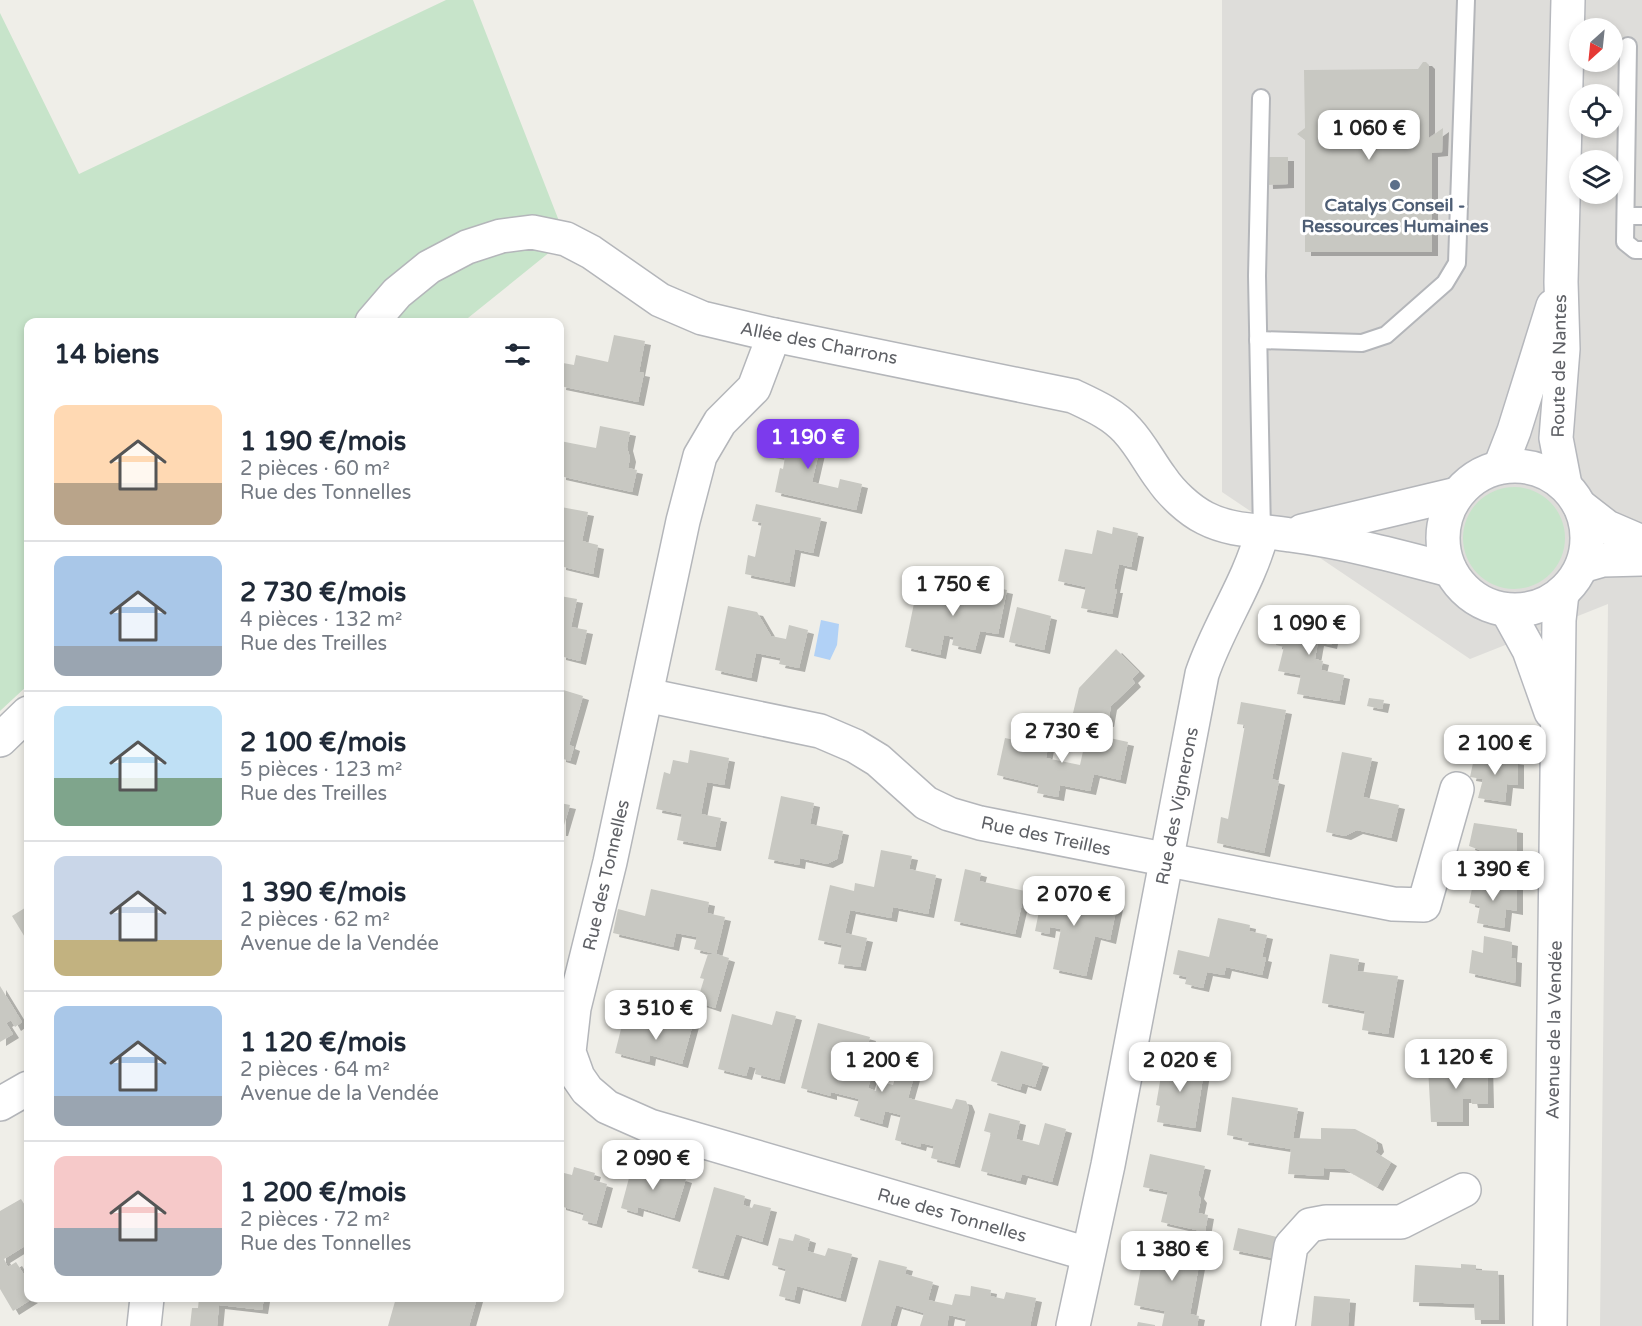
<!DOCTYPE html>
<html lang="fr">
<head>
<meta charset="utf-8">
<style>
	body { margin:0; font-family:"Varela Round",sans-serif; background:#f6f6f7; color:#1f2937; height:100vh; display:flex; flex-direction:column; font-size:22px; white-space:nowrap }
	* { box-sizing:border-box; margin:0 }
	p { font-size:20px; color:#747a83 }
	.icon { flex:none; width:33px; height:33px; fill:none; stroke:currentColor; stroke-width:2; stroke-linecap:round; stroke-linejoin:round }
	.map { position:relative; flex:1; overflow:hidden }
	.details { position:absolute; left:24px; top:318px; width:540px; height:984px; display:flex; flex-direction:column; background:#fff; border-radius:12px; box-shadow:0 3px 9px #0003 }
	.details>* { flex:none }
	.needle { width:39px; rotate:207deg }
	.buttons { position:absolute; left:1569px; top:18px; display:grid; gap:12px }
	.buttons a { display:grid; place-items:center; width:54px; height:54px; border-radius:50%; background:#fff; box-shadow:0 3px 9px #0003; font-size:30px }
	.price { position:absolute; translate:-50% -51px; padding:0 14px; border-radius:12px; background:#fff; color:#222; font-size:20px; line-height:39px; filter:drop-shadow(0 2px 3px #0008) }
	.price::after { content:''; position:absolute; left:50%; top:36px; width:18px; height:14px; margin-left:-9px; background:inherit; clip-path:polygon(0 0,100% 0,50% 100%) }
	.price.current { background:#7c3aed; color:#fff }
	ul { padding:0; list-style:none }
	li { display:flex; align-items:center; gap:18px; height:150px; padding:0 30px }
	li+li { border-top:2px solid #e0e1e3 }
	li span { display:grid; place-items:center; flex:none; width:168px; height:120px; border-radius:12px; color:#555 }
	li>.icon { margin-inline-start:auto }
	span .icon { width:72px; height:72px; fill:#fffc; stroke-width:1 }
	li b { font-size:26px }
	h2 { display:flex; justify-content:space-between; align-items:center; height:72px; padding:0 30px; font-size:26px }
	.map>svg:first-child { display:block }
	.industrial { fill:#deddda; fill-rule:evenodd }
	.green { fill:#c7e4ca }
	.water { fill:#b1d1f6 }
	.building { fill:#c8c8c2; filter:url(#shadow) }
	.lines { fill:none; stroke-linecap:round; stroke-linejoin:round }
	.service-casing { stroke:#b4b6ba; stroke-width:20 }
	.minor-casing { stroke:#b4b6ba; stroke-width:36 }
	.tertiary-casing { stroke:#b4b6ba; stroke-width:36 }
	.secondary-casing { stroke:#b6b8bd; stroke-width:36 }
	.service { stroke:#fff; stroke-width:16 }
	.minor { stroke:#fff; stroke-width:33 }
	.tertiary { stroke:#fff; stroke-width:33 }
	.secondary { stroke:#fff; stroke-width:33 }
	.service-dot { fill:#5c6f8a; stroke:#fff; stroke-width:2 }
	.labels { text-anchor:middle; dominant-baseline:central; stroke-width:6; stroke-linejoin:round; paint-order:stroke }
	.service-label { font-size:18px; font-weight:bold; fill:#4e5e75; stroke:#fff }
	.street-label { font-size:18px; fill:#5f6166; stroke:#fff }
</style>
</head>
<body>
<div class="map">
<svg width="1642" height="1326" viewBox="0 0 1642 1326">
	<defs>
		<filter id="shadow"><feDropShadow dx="6" dy="4" stdDeviation="0" flood-color="#0004"/></filter>
	</defs>
	<rect width="100%" height="100%" fill="#efeee8"/>
	<!-- industrial -->
	<path class="industrial" d="M1222,0H1642V1326H1600L1608,604L1470,659L1222,492ZM1580,28H1612V62H1580ZM1580,94H1612V128H1580ZM1580,160H1612V194H1580Z"/>
	<!-- green -->
	<g class="green">
		<polygon points="446,0 473,0 566,239 463,322 28,322 28,685 0,711 0,13 79,174"/>
		<circle cx="1514" cy="538" r="51"/>
	</g>
	<!-- water -->
	<polygon class="water" points="821,620 839,624 837,645 830,660 814,656"/>
	<!-- building -->
	<g class="building">
		<polygon points="1423,62 1426,62 1429,65 1429,138 1443,128 1442,152 1432,153 1432,252 1305,252 1305,140 1297,134 1305,128 1304,70 1418,69"/>
		<polygon points="1266,157 1288,157 1288,184 1267,185"/>
		<polygon points="614,335 645,341 639,372 644,373 638,402 560,386 563,363 574,365 576,355 608,362"/>
		<polygon points="787,421 813,426 810,441 821,443 812,482 838,488 840,479 862,484 856,510 775,492 780,468 783,469 785,457 769,454 773,434 784,437"/>
		<polygon points="600,426 630,432 627,447 630,458 628,468 637,470 632,492 560,476 560,441 596,448"/>
		<polygon points="756,504 821,518 813,553 795,549 789,583 745,574 748,555 755,557 762,523 752,521"/>
		<polygon points="561,507 588,512 582,541 598,545 593,574 560,566"/>
		<polygon points="1113,527 1138,533 1131,567 1119,564 1114,589 1117,589 1112,614 1081,608 1086,587 1058,581 1065,549 1092,554 1097,530 1112,534"/>
		<polygon points="919,579 936,583 938,594 953,597 962,588 987,593 989,586 1007,590 998,634 980,631 975,650 952,645 954,637 944,635 940,655 905,647"/>
		<polygon points="560,596 577,599 571,627 587,630 580,661 560,656"/>
		<polygon points="728,606 757,612 771,636 786,639 789,625 808,630 799,668 779,664 781,658 756,653 751,678 715,670"/>
		<polygon points="1017,607 1051,616 1044,650 1009,642"/>
		<polygon points="1320,613 1337,616 1331,645 1318,642 1315,659 1323,661 1321,670 1344,675 1339,701 1297,694 1301,675 1278,671 1284,647 1276,645 1283,615 1318,623"/>
		<polygon points="1116,649 1139,672 1132,679 1135,683 1111,706 1108,723 1073,713 1079,688"/>
		<polygon points="560,689 583,696 569,745 574,747 570,761 560,758"/>
		<polygon points="1369,698 1384,700 1382,709 1367,706"/>
		<polygon points="1241,702 1286,710 1272,779 1279,781 1264,853 1217,843 1221,817 1228,819 1245,725 1237,724"/>
		<polygon points="1087,733 1128,742 1120,780 1094,774 1090,791 1060,785 1058,797 1037,793 1039,785 997,775 1005,738 1048,747 1046,758 1080,765"/>
		<polygon points="690,750 729,758 724,785 707,782 701,814 721,818 715,847 677,840 682,814 656,809 664,772 670,774 673,760 688,763"/>
		<polygon points="1342,752 1372,758 1363,797 1399,805 1391,838 1357,830 1345,836 1326,832"/>
		<polygon points="1475,754 1518,761 1518,785 1507,784 1505,802 1478,798 1483,779 1470,777"/>
		<polygon points="781,796 814,803 810,824 843,831 837,859 827,864 800,858 799,865 768,859"/>
		<polygon points="560,803 570,805 562,832 560,832"/>
		<polygon points="1474,823 1517,829 1517,855 1506,853 1504,872 1477,867 1480,850 1469,846"/>
		<polygon points="881,850 912,856 909,869 936,875 928,914 893,907 891,918 850,910 845,933 867,938 860,967 838,964 842,945 818,940 830,885 854,891 855,883 874,887"/>
		<polygon points="965,869 981,873 979,881 1025,891 1015,934 954,921"/>
		<polygon points="1474,879 1517,886 1517,911 1506,909 1504,928 1477,923 1480,906 1469,903"/>
		<polygon points="1044,887 1076,893 1074,901 1087,904 1088,899 1117,906 1110,940 1095,936 1086,976 1053,969 1061,929 1050,927 1049,934 1035,931"/>
		<polygon points="651,889 709,902 707,913 725,917 716,954 729,958 715,1008 697,1002 704,979 700,978 708,954 716,954 694,949 697,937 676,933 673,947 613,933 618,909 645,916"/>
		<polygon points="28,906 28,937 26,939 12,916"/>
		<polygon points="1218,918 1250,925 1249,931 1267,935 1262,957 1266,958 1262,975 1226,967 1224,975 1207,972 1203,988 1185,984 1187,977 1173,974 1178,950 1209,957"/>
		<polygon points="1484,936 1512,942 1511,958 1516,959 1515,983 1469,973 1472,950 1483,953"/>
		<polygon points="1330,954 1359,959 1357,971 1398,976 1388,1034 1362,1030 1365,1011 1322,1003"/>
		<polygon points="0,986 22,1022 15,1027 11,1020 6,1023 13,1034 0,1042"/>
		<polygon points="776,1011 796,1016 779,1080 755,1074 756,1068 749,1066 746,1076 718,1069 732,1014 772,1025"/>
		<polygon points="676,1015 694,1020 682,1064 650,1055 649,1062 615,1053 623,1021 650,1028 651,1023 672,1028"/>
		<polygon points="818,1023 870,1037 863,1062 875,1065 868,1088 876,1091 878,1081 893,1085 898,1068 915,1073 908,1098 952,1109 956,1099 966,1101 969,1108 954,1164 931,1158 934,1146 921,1143 920,1147 895,1140 901,1115 885,1111 882,1124 854,1116 859,1099 831,1092 831,1096 801,1088"/>
		<polygon points="1001,1051 1043,1063 1035,1087 1022,1083 1020,1090 991,1081"/>
		<polygon points="1164,1058 1205,1065 1195,1128 1157,1122 1160,1106 1156,1105"/>
		<polygon points="1471,1061 1487,1061 1488,1104 1472,1104 1471,1099 1463,1099 1463,1122 1431,1122 1428,1067 1470,1067"/>
		<polygon points="1232,1097 1298,1108 1293,1138 1321,1139 1321,1128 1355,1129 1376,1140 1378,1148 1375,1152 1391,1162 1377,1187 1345,1169 1324,1168 1323,1176 1288,1174 1291,1149 1242,1141 1243,1138 1227,1135"/>
		<polygon points="989,1113 1020,1121 1016,1139 1039,1145 1045,1123 1066,1129 1052,1182 1022,1174 1020,1181 981,1171 991,1133 984,1131"/>
		<polygon points="1150,1154 1205,1166 1198,1195 1201,1199 1198,1213 1208,1215 1205,1232 1161,1222 1168,1192 1143,1187"/>
		<polygon points="633,1163 686,1179 674,1218 638,1207 637,1213 621,1208"/>
		<polygon points="574,1167 595,1173 593,1180 607,1184 596,1224 582,1220 584,1213 560,1206 560,1172 572,1175"/>
		<polygon points="714,1187 745,1196 743,1205 752,1208 754,1204 771,1208 762,1242 736,1234 723,1276 692,1268"/>
		<polygon points="21,1199 28,1210 28,1244 4,1259 8,1267 16,1262 28,1281 28,1298 32,1299 13,1311 0,1289 0,1211"/>
		<polygon points="1238,1228 1277,1237 1273,1258 1233,1250"/>
		<polygon points="795,1234 810,1239 807,1251 825,1256 828,1248 852,1254 840,1298 797,1286 794,1300 779,1296 786,1269 772,1265 779,1238 793,1241"/>
		<polygon points="1179,1239 1212,1246 1209,1261 1200,1260 1190,1314 1199,1316 1197,1326 1162,1326 1165,1311 1134,1305 1145,1247 1176,1253"/>
		<polygon points="879,1260 907,1267 905,1274 933,1282 928,1300 952,1305 955,1294 970,1296 971,1286 991,1290 990,1296 1004,1299 1006,1292 1036,1298 1030,1326 965,1326 966,1319 949,1315 947,1326 920,1326 924,1313 896,1305 890,1326 861,1326"/>
		<polygon points="1461,1264 1476,1265 1476,1270 1498,1271 1499,1320 1475,1320 1474,1304 1413,1302 1415,1265 1461,1268"/>
		<polygon points="1314,1296 1350,1299 1348,1326 1311,1326"/>
		<polygon points="199,1298 264,1298 262,1310 219,1305 217,1326 190,1326 192,1308 198,1308"/>
		<polygon points="396,1298 422,1298 429,1299 429,1298 477,1298 469,1326 388,1326"/>
		<polygon points="1138,1322 1155,1325 1155,1326 1137,1326"/>
	</g>
	<g class="lines">
		<defs>
			<g id="service">
				<polyline points="1628,46 1625,242 1635,250 1642,250"/>
				<polyline points="1261,98 1257,276 1262,533"/>
				<polyline points="1626,216 1642,216"/>
				<polyline points="1258,340 1362,343 1386,335 1445,283 1457,263 1466,0"/>
			</g>
			<g id="minor">
				<polyline points="774,335 754,388 720,422 700,456 683,521 610,862 574,1008 569,1052 578,1077 587,1090 607,1107 650,1126 1088,1254"/>
				<polyline points="1580,506 1607,527 1642,542"/>
				<polyline points="1582,566 1603,560 1642,559"/>
				<polyline points="646,695 820,731 855,746 878,760 926,803 949,814 980,823 1393,904 1424,905 1457,789"/>
				<polyline points="0,1104 28,1088"/>
				<polyline points="144,1326 147,1298"/>
				<path d="M1073,1326L1108,1165L1202,674C1218,626 1249,583 1262,533"/>
				<polyline points="1278,1326 1291,1246 1310,1225 1326,1222 1401,1222 1464,1190"/>
			</g>
			<g id="tertiary">
				<path d="M372,322L397,293L429,267L467,247L501,236L532,232L566,239L591,252L660,300L702,318L774,335L1073,396C1092,405 1113,414 1127,430C1141,445 1149,462 1161,478C1171,493 1189,510 1205,518C1232,532 1261,530 1290,535C1344,542 1397,556 1450,570"/>
				<polyline points="1302,531 1457,494"/>
				<polyline points="0,740 28,713"/>
			</g>
			<g id="secondary">
				<circle cx="1515" cy="538" r="72"/>
				<polyline points="1500,467 1514,431 1553,306"/>
				<polyline points="1565,485 1556,438 1563,349 1561,282 1568,0"/>
				<polyline points="1507,610 1529,650 1551,712"/>
				<polyline points="1550,1326 1559,620 1562,593"/>
			</g>
		</defs>
		<!-- service casing -->
		<use href="#service" class="service-casing"/>
		<!-- minor casing -->
		<use href="#minor" class="minor-casing"/>
		<!-- tertiary casing -->
		<use href="#tertiary" class="tertiary-casing"/>
		<!-- secondary casing -->
		<use href="#secondary" class="secondary-casing"/>
		<!-- service -->
		<use href="#service" class="service"/>
		<!-- minor -->
		<use href="#minor" class="minor"/>
		<!-- tertiary -->
		<use href="#tertiary" class="tertiary"/>
		<!-- secondary -->
		<use href="#secondary" class="secondary"/>
	</g>
	<!-- markers -->
	<circle class="service-dot" cx="1395" cy="185" r="6"/>
	<g class="labels">
		<!-- service labels -->
		<g class="service-label">
			<text x="1395" y="205">Catalys Conseil -<tspan x="1395" dy="21">Ressources Humaines</tspan></text>
		</g>
		<!-- street labels -->
		<g class="street-label">
			<text transform="translate(819 343) rotate(11)">Allée des Charrons</text>
			<text transform="translate(1559 366) rotate(-89)">Route de Nantes</text>
			<text transform="translate(1177 806) rotate(-79)">Rue des Vignerons</text>
			<text transform="translate(1046 836) rotate(12)">Rue des Treilles</text>
			<text transform="translate(606 875) rotate(-77)">Rue des Tonnelles</text>
			<text transform="translate(1554 1030) rotate(-89)">Avenue de la Vendée</text>
			<text transform="translate(952 1215) rotate(16)">Rue des Tonnelles</text>
		</g>
	</g>
</svg>
<div class="buttons">
<a><svg class="needle" viewBox="-14 -14 28 28"><path d="M0-13l5 13h-10z" fill="#e53935"/><path d="M0 13l5-13h-10z" fill="#747a83"/></svg></a>
<a><svg class="icon" aria-label="locate" viewBox="0 0 24 24"><circle cx="12" cy="12" r="6"/><path d="M12 2v4M12 18v4M2 12h4M18 12h4"/></svg></a>
<a><svg class="icon" aria-label="layers" viewBox="0 0 24 24"><path d="M12 4l9 5-9 5-9-5zM3 14l9 5 9-5"/></svg></a>
</div>
<b class="price" style="left:1369px;top:161px">1 060 €</b>
<b class="price current" style="left:808px;top:470px">1 190 €</b>
<b class="price" style="left:953px;top:617px">1 750 €</b>
<b class="price" style="left:1309px;top:656px">1 090 €</b>
<b class="price" style="left:1062px;top:764px">2 730 €</b>
<b class="price" style="left:1495px;top:776px">2 100 €</b>
<b class="price" style="left:1493px;top:902px">1 390 €</b>
<b class="price" style="left:1074px;top:927px">2 070 €</b>
<b class="price" style="left:656px;top:1041px">3 510 €</b>
<b class="price" style="left:1456px;top:1090px">1 120 €</b>
<b class="price" style="left:882px;top:1093px">1 200 €</b>
<b class="price" style="left:1180px;top:1093px">2 020 €</b>
<b class="price" style="left:653px;top:1191px">2 090 €</b>
<b class="price" style="left:1172px;top:1282px">1 380 €</b>
<section class="details">
<h2>14 biens<svg class="icon" aria-label="filters" viewBox="0 0 24 24"><path d="M4 7h16M4 17h16"/><circle cx="9" cy="7" r="2"/><circle cx="15" cy="17" r="2"/></svg></h2>
<ul>
<li><span style="background:linear-gradient(#ffd9b3 65%,#b9a48a 0)"><svg class="icon" aria-label="home" viewBox="0 0 24 24"><path d="M3 11l9-7 9 7M6 9v11h12V9"/></svg></span><div><b>1 190 €/mois</b><p>2 pièces · 60 m²</p><p>Rue des Tonnelles</p></div></li>
<li><span style="background:linear-gradient(#a9c7e8 75%,#9aa5b1 0)"><svg class="icon" aria-label="home" viewBox="0 0 24 24"><path d="M3 11l9-7 9 7M6 9v11h12V9"/></svg></span><div><b>2 730 €/mois</b><p>4 pièces · 132 m²</p><p>Rue des Treilles</p></div></li>
<li><span style="background:linear-gradient(#bfe0f5 60%,#7fa58c 0)"><svg class="icon" aria-label="home" viewBox="0 0 24 24"><path d="M3 11l9-7 9 7M6 9v11h12V9"/></svg></span><div><b>2 100 €/mois</b><p>5 pièces · 123 m²</p><p>Rue des Treilles</p></div></li>
<li><span style="background:linear-gradient(#c9d6e8 70%,#c2b280 0)"><svg class="icon" aria-label="home" viewBox="0 0 24 24"><path d="M3 11l9-7 9 7M6 9v11h12V9"/></svg></span><div><b>1 390 €/mois</b><p>2 pièces · 62 m²</p><p>Avenue de la Vendée</p></div></li>
<li><span style="background:linear-gradient(#a9c7e8 75%,#9aa5b1 0)"><svg class="icon" aria-label="home" viewBox="0 0 24 24"><path d="M3 11l9-7 9 7M6 9v11h12V9"/></svg></span><div><b>1 120 €/mois</b><p>2 pièces · 64 m²</p><p>Avenue de la Vendée</p></div></li>
<li><span style="background:linear-gradient(#f6c9c9 60%,#9aa5b1 0)"><svg class="icon" aria-label="home" viewBox="0 0 24 24"><path d="M3 11l9-7 9 7M6 9v11h12V9"/></svg></span><div><b>1 200 €/mois</b><p>2 pièces · 72 m²</p><p>Rue des Tonnelles</p></div></li>
</ul>
</section>
</div>
</body>
</html>
